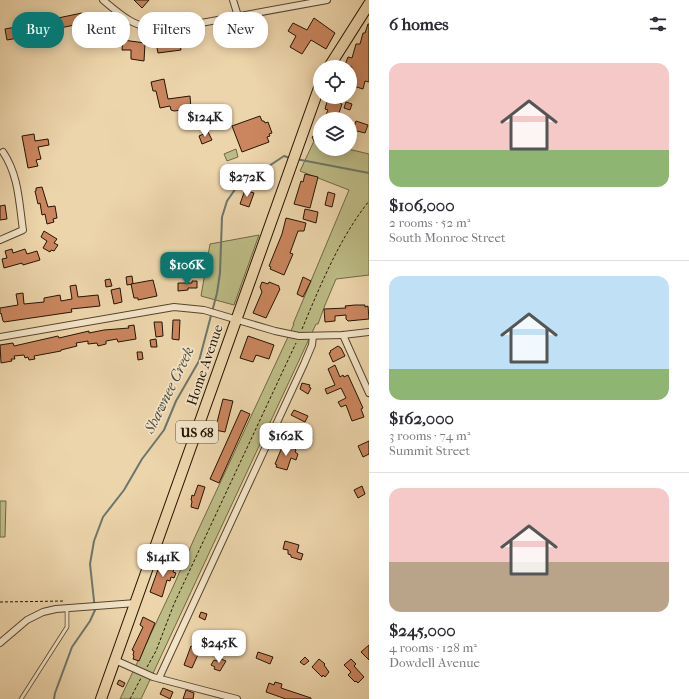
<!DOCTYPE html>
<html lang="en">
<head>
<meta charset="utf-8">
<style>
	body { margin:0; font-family:"IM FELL French Canon",serif; background:#f2f2f3; color:#2b2b33; height:100vh; display:flex; flex-direction:column; font-size:15px; white-space:nowrap }
	* { box-sizing:border-box; margin:0 }
	p { font-size:13px; color:#7c7c81 }
	.icon { flex:none; width:22px; height:22px; fill:none; stroke:currentColor; stroke-width:2; stroke-linecap:round; stroke-linejoin:round }
	.map { position:relative; flex:1; overflow:hidden }
	.details { display:flex; flex-direction:column; background:#fff; width:320px }
	.details>* { flex:none }
	.banner { position:absolute; left:12px; top:12px; width:297px; height:36px; display:flex; gap:8px }
	.buttons { position:absolute; left:313px; top:60px; display:grid; gap:8px }
	.buttons a { display:grid; place-items:center; width:44px; height:44px; border-radius:50%; background:#fff; box-shadow:0 2px 10px #0003; font-size:20px }
	.price { position:absolute; translate:-50% -34px; padding:0 9px; border-radius:8px; background:#fff; color:#222; font-size:13px; line-height:26px; filter:drop-shadow(0 1px 2px #0008) }
	.price::after { content:''; position:absolute; left:50%; top:24px; width:12px; height:9px; margin-left:-6px; background:inherit; clip-path:polygon(0 0,100% 0,50% 100%) }
	.price.active { background:#0f766e; color:#fff }
	ul { padding:0; list-style:none }
	li { display:grid; align-content:center; gap:8px; height:212px; padding:0 20px }
	li+li { border-top:1px solid #e1e1e2 }
	li span { display:grid; place-items:center; height:124px; border-radius:12px; color:#555 }
	li>.icon { margin-inline-start:auto }
	span .icon { width:72px; height:72px; fill:#fffc; stroke-width:1 }
	li b { font-size:17px }
	h2 { display:flex; justify-content:space-between; align-items:center; height:48px; padding:0 20px; font-size:17px }
	.tag { padding:0 14px; border-radius:16px; background:#fff; box-shadow:0 2px 10px #0003; font-size:14px; line-height:36px }
	.tag.active { background:#0f766e; color:#fff }
	main { display:flex; flex:1; min-height:0 }
	.map>svg:first-child { display:block }
	.green { fill:#bdbc86; stroke:#706844 }
	.lines { fill:none; stroke-linecap:round; stroke-linejoin:round }
	.stream { stroke:#6b766c; stroke-width:2 }
	.building { fill:#cb865f; stroke:#231402 }
	.lane-casing { stroke:#56442c; stroke-width:4.5 }
	.street-casing { stroke:#56442c; stroke-width:8 }
	.primary-casing { stroke:#231402; stroke-width:12 }
	.path { stroke:#231402; stroke-width:1; stroke-dasharray:3 2; stroke-linecap:butt }
	.lane { stroke:#f3e4c8; stroke-width:3 }
	.street { stroke:#f3e4c8; stroke-width:6 }
	.primary { stroke:#edd5ab; stroke-width:10 }
	.labels { text-anchor:middle; dominant-baseline:central; stroke-width:3.5; stroke-linejoin:round; paint-order:stroke }
	.shield { fill:#f3e4c8; stroke:#61523d; stroke-width:1 }
	.shield-label { font-size:13px; font-weight:bold; fill:#231402 }
	.street-label { font-size:14px; fill:#231402; stroke:#f3e4c8 }
	.water-label { font-size:15px; font-style:italic; fill:#4d4d40; stroke:#f3e4c8 }
</style>
</head>
<body>
<main>
<div class="map">
<svg width="369" height="699" viewBox="0 0 369 699">
	<rect width="100%" height="100%" fill="#edd5ab"/>
	<filter id="stains"><feTurbulence type="fractalNoise" baseFrequency=".005" numOctaves="4"/><feColorMatrix values="0 0 0 0 .2 0 0 0 0 .09 0 0 0 0 .02 0 0 0 .5 -.17"/></filter>
	<radialGradient id="worn" r=".72"><stop offset=".6" stop-color="#630" stop-opacity="0"/><stop offset="1" stop-color="#630" stop-opacity=".3"/></radialGradient>
	<!-- green -->
	<g class="green">
		<polygon points="314,141 320,143 320,149 348,149 369,154 369,275 336,279 325,305 318,324 316,324 141,699 120,699 173,587 194,539 294,324 293,324 349,190 300,171"/>
		<polygon points="236,149 238,157 227,161 224,154"/>
		<polygon points="259,235 234,305 201,296 210,244"/>
		<polygon points="0,501 6,501 5,537 0,537"/>
	</g>
	<g class="lines">
		<!-- stream -->
		<g class="stream">
			<polyline points="296,159 369,173"/>
			<polyline points="54,699 55,693 72,647 90,621 95,610 90,564 94,541 103,517 124,490 142,459 164,430 176,401 199,361 217,293 220,273 222,217 227,201 236,188 284,156 290,158"/>
		</g>
	</g>
	<!-- building -->
	<g class="building">
		<polygon points="134,0 149,0 142,8"/>
		<polygon points="82,13 84,23 60,28 58,18"/>
		<polygon points="314,18 335,33 326,49 311,40 302,54 290,47 296,36 288,31 293,23 307,30"/>
		<polygon points="49,24 50,32 39,35 38,26"/>
		<polygon points="368,24 369,24 369,82 365,81 363,89 350,85 350,75 352,67 345,65 348,57 352,58 356,44 360,44 363,33 365,33"/>
		<polygon points="27,25 29,36 7,40 5,29"/>
		<polygon points="171,38 172,41 179,39 181,50 158,53 156,43 163,42 163,39"/>
		<polygon points="123,40 145,43 144,61 131,59 131,50 122,50"/>
		<polygon points="164,79 168,99 190,96 191,109 174,111 171,110 170,106 160,108 156,91 153,91 151,82"/>
		<polygon points="330,100 342,104 337,119 324,119 328,110 325,109 327,102"/>
		<polygon points="346,102 352,104 350,110 344,108"/>
		<polygon points="260,116 262,121 264,121 265,123 268,122 272,133 269,134 270,136 267,137 269,142 242,152 232,126"/>
		<polygon points="356,121 368,125 365,133 353,130"/>
		<polygon points="208,132 212,140 202,144 199,136"/>
		<polygon points="34,134 35,141 48,139 49,145 38,147 41,159 36,160 38,166 28,168 22,136"/>
		<polygon points="316,135 320,136 320,143 314,141 312,137"/>
		<polygon points="305,174 318,177 310,208 294,204 301,181 303,182"/>
		<polygon points="42,187 48,207 55,206 57,218 53,219 54,222 47,224 45,214 42,215 40,203 38,204 35,191 36,191 36,188"/>
		<polygon points="245,190 254,193 249,207 240,204"/>
		<polygon points="328,192 335,194 332,207 325,205"/>
		<polygon points="5,205 7,219 0,220 0,206"/>
		<polygon points="305,209 318,212 316,223 303,219"/>
		<polygon points="286,218 306,223 304,231 298,231 290,253 293,254 284,275 270,269 271,267 269,266 282,234"/>
		<polygon points="44,231 57,239 54,243 58,245 54,251 51,250 50,252 43,248 47,241 41,237"/>
		<polygon points="12,249 13,253 25,249 27,254 37,251 40,260 23,265 22,263 4,268 2,259 7,258 5,251"/>
		<polygon points="132,276 133,284 127,285 126,277"/>
		<polygon points="303,277 311,281 303,297 297,294"/>
		<polygon points="110,279 112,286 106,287 105,280"/>
		<polygon points="153,280 157,296 138,300 138,298 134,298 131,284"/>
		<polygon points="192,281 197,281 197,288 188,288 188,290 178,291 178,283 192,283"/>
		<polygon points="262,282 268,284 269,282 279,286 279,288 280,289 266,318 253,313 262,292 260,287"/>
		<polygon points="76,285 78,297 98,295 100,306 71,309 72,312 4,322 3,321 1,313 0,314 0,308 18,305 16,294 23,293 24,304 44,302 44,298 60,295 61,301 72,299 70,286"/>
		<polygon points="120,288 122,302 114,304 111,290"/>
		<polygon points="355,305 365,305 365,307 368,306 369,319 348,321 346,319 346,315 335,316 335,321 325,322 324,309 346,308 345,306"/>
		<polygon points="173,320 180,320 179,340 172,339"/>
		<polygon points="154,322 162,322 163,336 156,337"/>
		<polygon points="134,325 136,339 118,342 117,339 106,341 106,344 98,346 97,343 88,344 88,341 76,343 77,346 61,350 61,351 34,356 35,359 29,360 28,357 25,358 24,355 14,356 15,359 11,359 12,361 1,363 0,345 13,343 14,346 58,336 59,338 89,331 89,333 104,330 129,328 128,326"/>
		<polygon points="248,336 274,345 269,359 256,355 253,362 240,358"/>
		<polygon points="156,339 157,347 151,347 150,340"/>
		<polygon points="338,346 341,348 345,356 333,362 329,353 331,352 330,351"/>
		<polygon points="137,352 142,352 143,359 138,360"/>
		<polygon points="335,365 340,377 343,375 344,377 348,375 363,408 361,409 364,417 352,421 346,405 341,407 338,402 346,398 341,388 327,394 325,389 335,385 328,369"/>
		<polygon points="302,383 310,385 309,387 311,388 308,394 300,389"/>
		<polygon points="223,399 233,401 225,432 215,430"/>
		<polygon points="241,410 250,414 219,483 210,479"/>
		<polygon points="294,410 308,416 305,422 291,415"/>
		<polygon points="305,435 312,437 310,443 303,441"/>
		<polygon points="369,441 369,454 363,457 358,446"/>
		<polygon points="283,445 294,448 296,450 295,452 298,454 296,460 291,458 287,470 276,467 277,465 275,464"/>
		<polygon points="198,485 205,487 198,509 191,507 192,501 191,500 192,495 194,496"/>
		<polygon points="362,486 365,494 358,498 354,490"/>
		<polygon points="285,541 299,545 297,552 303,554 301,560 291,557 291,555 288,554 288,550 283,549"/>
		<polygon points="161,561 175,566 173,572 176,573 174,578 171,577 170,581 167,580 162,597 150,592"/>
		<polygon points="201,612 207,614 205,620 199,617"/>
		<polygon points="143,617 155,623 139,661 133,659 134,656 133,655 134,651 132,650 143,627 140,625"/>
		<polygon points="369,645 369,660 361,652"/>
		<polygon points="191,646 200,650 192,668 184,665"/>
		<polygon points="258,652 273,657 270,664 256,658"/>
		<polygon points="305,657 309,661 304,665 300,662"/>
		<polygon points="219,658 226,661 220,671 214,669 215,667 211,665 214,660 217,661"/>
		<polygon points="319,659 325,664 324,665 329,672 325,677 323,675 322,677 312,667"/>
		<polygon points="351,659 356,664 354,666 364,677 358,683 356,681 355,682 348,675 351,672 344,665"/>
		<polygon points="119,680 125,683 123,687 117,684"/>
		<polygon points="275,682 282,684 281,688 311,698 311,699 286,699 266,692 269,683 274,685"/>
		<polygon points="163,688 173,692 170,699 160,694"/>
		<polygon points="186,690 194,693 193,699 183,699"/>
	</g>
	<g class="lines">
		<defs>
			<polyline id="lane" points="21,699 67,627 67,608"/>
			<g id="street">
				<path d="M103,0C125,19 138,30 168,29L327,0"/>
				<polyline points="233,0 238,16"/>
				<path d="M0,240L23,230C19,203 19,176 3,152"/>
				<polyline points="343,335 369,393"/>
				<polyline points="0,337 174,307 204,310 275,331 299,336 343,335 369,332"/>
				<polyline points="0,643 27,620 43,612 56,609 136,603"/>
				<polyline points="115,660 153,677 237,699"/>
				<polyline points="159,678 304,364 312,345 313,336"/>
			</g>
			<g id="primary">
				<polyline points="329,67 369,4"/>
				<polyline points="101,699 320,85"/>
			</g>
		</defs>
		<!-- lane casing -->
		<use href="#lane" class="lane-casing"/>
		<!-- street casing -->
		<use href="#street" class="street-casing"/>
		<!-- primary casing -->
		<use href="#primary" class="primary-casing"/>
		<!-- path -->
		<g class="path">
			<path d="M302,329C321,284 339,239 369,201"/>
			<polyline points="0,602 65,601"/>
			<polyline points="147,667 156,651 174,604 296,343"/>
			<polyline points="130,699 141,678"/>
		</g>
		<!-- lane -->
		<use href="#lane" class="lane"/>
		<!-- street -->
		<use href="#street" class="street"/>
		<!-- primary -->
		<use href="#primary" class="primary"/>
	</g>
	<g class="labels">
		<!-- shield labels -->
		<rect class="shield" x="176" y="421" width="42" height="22" rx="3"/>
		<g class="shield-label">
			<text x="197" y="432">US 68</text>
		</g>
		<!-- street labels -->
		<g class="street-label">
			<text transform="translate(205 365) rotate(-71)">Home Avenue</text>
		</g>
		<!-- water labels -->
		<g class="water-label">
			<text transform="translate(169 390) rotate(-64)">Shawnee Creek</text>
		</g>
	</g>
	<rect width="100%" height="100%" filter="url(#stains)"/>
	<rect width="100%" height="100%" fill="url(#worn)"/>
</svg>
<div class="buttons">
<a><svg class="icon" aria-label="locate" viewBox="0 0 24 24"><circle cx="12" cy="12" r="6"/><path d="M12 2v4M12 18v4M2 12h4M18 12h4"/></svg></a>
<a><svg class="icon" aria-label="layers" viewBox="0 0 24 24"><path d="M12 4l9 5-9 5-9-5zM3 14l9 5 9-5"/></svg></a>
</div>
<b class="price" style="left:205px;top:138px">$124K</b>
<b class="price" style="left:247px;top:198px">$272K</b>
<b class="price active" style="left:187px;top:286px">$106K</b>
<b class="price" style="left:286px;top:457px">$162K</b>
<b class="price" style="left:163px;top:578px">$141K</b>
<b class="price" style="left:219px;top:664px">$245K</b>
<div class="banner">
<a class="tag active">Buy</a>
<a class="tag">Rent</a>
<a class="tag">Filters</a>
<a class="tag">New</a>
</div>
</div>
<section class="details">
<h2>6 homes<svg class="icon" aria-label="filters" viewBox="0 0 24 24"><path d="M4 7h16M4 17h16"/><circle cx="9" cy="7" r="2"/><circle cx="15" cy="17" r="2"/></svg></h2>
<ul>
<li><span style="background:linear-gradient(#f6c9c9 70%,#8fb573 0)"><svg class="icon" aria-label="home" viewBox="0 0 24 24"><path d="M3 11l9-7 9 7M6 9v11h12V9"/></svg></span><div><b>$106,000</b><p>2 rooms · 52 m²</p><p>South Monroe Street</p></div></li>
<li><span style="background:linear-gradient(#bfe0f5 75%,#8fb573 0)"><svg class="icon" aria-label="home" viewBox="0 0 24 24"><path d="M3 11l9-7 9 7M6 9v11h12V9"/></svg></span><div><b>$162,000</b><p>3 rooms · 74 m²</p><p>Summit Street</p></div></li>
<li><span style="background:linear-gradient(#f6c9c9 60%,#b9a48a 0)"><svg class="icon" aria-label="home" viewBox="0 0 24 24"><path d="M3 11l9-7 9 7M6 9v11h12V9"/></svg></span><div><b>$245,000</b><p>4 rooms · 128 m²</p><p>Dowdell Avenue</p></div></li>
</ul>
</section>
</main>
</body>
</html>
